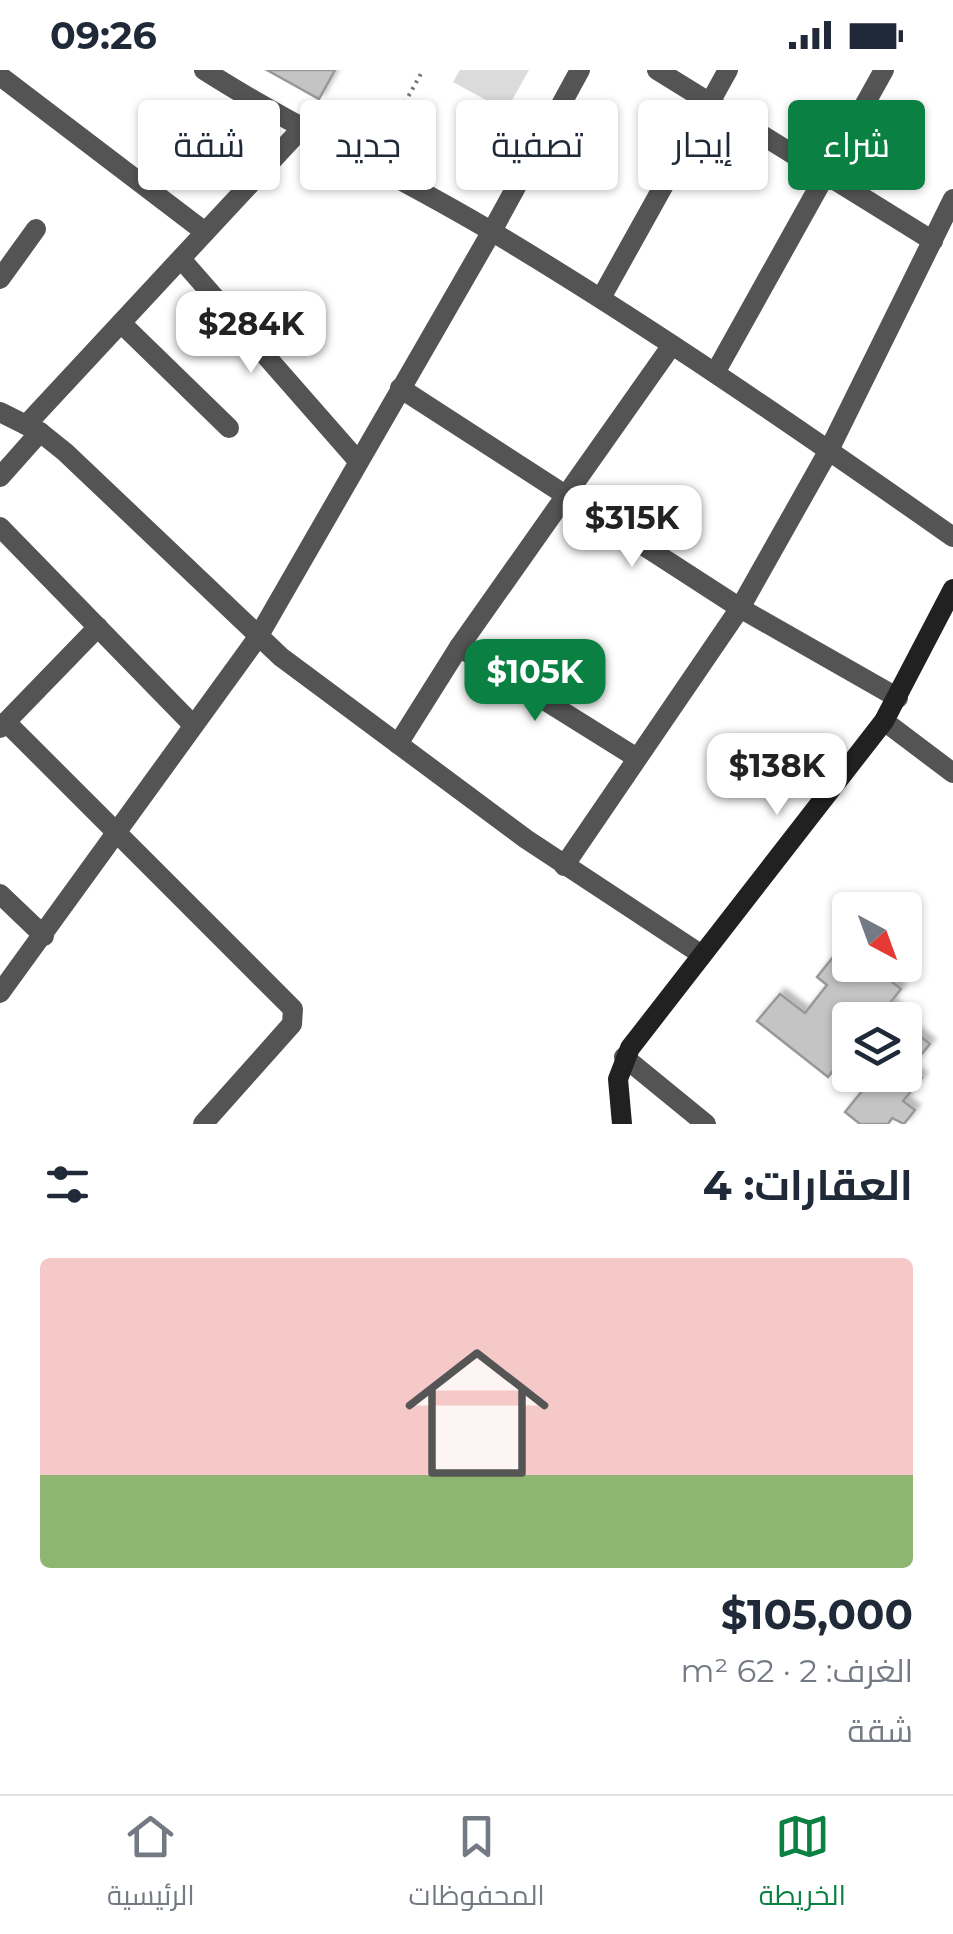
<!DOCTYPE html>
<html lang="ar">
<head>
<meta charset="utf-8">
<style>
	body { margin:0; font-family:Montserrat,Cairo,sans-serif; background:#f6f6f7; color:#1f2937; direction:rtl; height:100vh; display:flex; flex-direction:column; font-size:38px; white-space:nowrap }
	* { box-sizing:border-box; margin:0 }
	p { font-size:32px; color:#747a83 }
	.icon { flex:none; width:55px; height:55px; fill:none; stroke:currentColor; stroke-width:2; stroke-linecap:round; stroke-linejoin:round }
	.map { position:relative; height:1054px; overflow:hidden; direction:ltr }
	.sheet { display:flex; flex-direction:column; background:#fff; flex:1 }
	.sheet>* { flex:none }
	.banner { position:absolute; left:30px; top:30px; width:895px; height:90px; direction:rtl; display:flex; gap:20px }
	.needle { width:65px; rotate:139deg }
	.controls { position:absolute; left:832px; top:822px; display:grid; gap:20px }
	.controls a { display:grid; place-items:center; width:90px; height:90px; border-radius:10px; background:#fff; box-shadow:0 2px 8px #0004; font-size:50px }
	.price { position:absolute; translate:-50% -85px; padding:0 22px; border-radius:20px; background:#fff; color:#222; font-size:32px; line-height:65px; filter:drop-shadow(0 2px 5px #0008) }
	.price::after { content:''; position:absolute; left:50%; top:60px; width:30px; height:22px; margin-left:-15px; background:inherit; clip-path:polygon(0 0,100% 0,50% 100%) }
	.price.on { background:#0b8043; color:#fff }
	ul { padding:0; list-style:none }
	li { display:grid; align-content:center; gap:20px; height:530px; padding:0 40px }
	li span { display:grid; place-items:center; height:310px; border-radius:10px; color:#555 }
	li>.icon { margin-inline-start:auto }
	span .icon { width:180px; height:180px; fill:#fffc; stroke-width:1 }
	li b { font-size:42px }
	h2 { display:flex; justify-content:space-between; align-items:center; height:120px; padding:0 40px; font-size:42px }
	.tag { padding:0 35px; border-radius:10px; background:#fff; box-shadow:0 2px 8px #0004; font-size:35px; line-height:90px }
	.tag.on { background:#0b8043; color:#fff }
	.status { display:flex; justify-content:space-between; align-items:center; height:70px; padding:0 50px; background:#fff; direction:ltr }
	.status svg { height:28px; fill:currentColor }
	.dock { display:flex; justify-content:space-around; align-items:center; height:140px; border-top:2px solid #e0e1e3; background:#fff; font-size:28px; color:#747a83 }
	.dock a { display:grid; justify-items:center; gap:5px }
	.dock .on { color:#0b8043 }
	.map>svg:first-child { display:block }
	.green { fill:#dbdbdb }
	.building { fill:#c4c4c4; stroke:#989898; stroke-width:2.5; filter:url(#shadow) }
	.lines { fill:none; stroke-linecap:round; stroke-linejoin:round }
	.path { stroke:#767676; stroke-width:4; stroke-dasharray:2.5 5; stroke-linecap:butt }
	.street { stroke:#545454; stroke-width:20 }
	.secondary { stroke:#212121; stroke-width:20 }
</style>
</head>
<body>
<div class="status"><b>09:26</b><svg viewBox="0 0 49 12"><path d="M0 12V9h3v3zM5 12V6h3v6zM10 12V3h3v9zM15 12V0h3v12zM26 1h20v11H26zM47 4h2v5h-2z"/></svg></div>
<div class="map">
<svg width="953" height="1054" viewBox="0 0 953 1054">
	<defs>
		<filter id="shadow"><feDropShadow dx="5" dy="-5" stdDeviation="2.5" flood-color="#0004"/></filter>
	</defs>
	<rect width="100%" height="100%" fill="#fff"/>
	<!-- green -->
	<polygon class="green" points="460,0 529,0 506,41 453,12"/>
	<!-- building -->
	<g class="building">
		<polygon points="267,0 335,0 319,29"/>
		<polygon points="850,866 850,895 879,895 876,899 901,919 890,933 897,939 893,944 900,950 850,950 850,1002 839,993 828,1007 757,951 780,924 805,943 827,915 817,907"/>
		<polygon points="905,954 930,974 910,998 922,1008 903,1031 915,1040 904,1054 892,1048 888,1054 860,1054 845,1042 867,1015 854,1005 905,1005"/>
	</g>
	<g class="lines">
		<!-- path -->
		<polyline class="path" points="365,68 377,46 393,54 423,0"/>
		<!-- street -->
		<g class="street">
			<path d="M204,0C298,60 400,106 496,164C653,258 803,362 953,467"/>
			<polyline points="657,0 933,171"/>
			<polyline points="0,6 205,162"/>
			<polyline points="181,189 358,391"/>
			<polyline points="0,209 36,159"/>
			<polyline points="601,228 728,0"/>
			<polyline points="121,253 229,358"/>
			<polyline points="715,303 884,0"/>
			<polyline points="400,318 740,538 898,628"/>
			<polyline points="0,342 40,362 65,382 281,587 526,769 702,885"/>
			<polyline points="26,355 303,57"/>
			<polyline points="0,407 40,362"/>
			<polyline points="0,457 193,655"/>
			<polyline points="459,577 637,688"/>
			<polyline points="884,651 953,703"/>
			<polyline points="6,652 293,939 292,954 203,1054"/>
			<polyline points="0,658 98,557"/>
			<polyline points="398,674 459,577 672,275"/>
			<polyline points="564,796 740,538 829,380 953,129"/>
			<polyline points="0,824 44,866"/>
			<polyline points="0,923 258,567 492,161 580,0"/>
			<polyline points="624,987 706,1054"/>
		</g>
		<!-- secondary -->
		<polyline class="secondary" points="622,1054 618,1009 630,978 884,651 953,519"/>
	</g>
</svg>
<div class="controls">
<a><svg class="needle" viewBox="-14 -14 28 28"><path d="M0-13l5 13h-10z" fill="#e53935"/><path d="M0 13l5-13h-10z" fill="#747a83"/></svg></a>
<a><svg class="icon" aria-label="layers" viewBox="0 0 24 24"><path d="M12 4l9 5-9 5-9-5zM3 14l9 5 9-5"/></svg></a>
</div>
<b class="price" style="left:251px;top:306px">$284K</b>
<b class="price" style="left:632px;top:500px">$315K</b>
<b class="price on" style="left:535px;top:654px">$105K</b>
<b class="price" style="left:777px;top:748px">$138K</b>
<div class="banner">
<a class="tag on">شراء</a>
<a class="tag">إيجار</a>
<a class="tag">تصفية</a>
<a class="tag">جديد</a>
<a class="tag">شقة</a>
</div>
</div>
<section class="sheet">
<h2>العقارات: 4<svg class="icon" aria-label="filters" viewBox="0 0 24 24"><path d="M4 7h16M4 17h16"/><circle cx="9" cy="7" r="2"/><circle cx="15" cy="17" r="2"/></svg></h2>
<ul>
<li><span style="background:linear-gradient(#f6c9c9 70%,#8fb573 0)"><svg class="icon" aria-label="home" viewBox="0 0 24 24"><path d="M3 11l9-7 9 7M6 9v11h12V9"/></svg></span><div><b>$105,000</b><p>الغرف: 2 · 62 m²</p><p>شقة</p></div></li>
</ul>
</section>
<nav class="dock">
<a class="on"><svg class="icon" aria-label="map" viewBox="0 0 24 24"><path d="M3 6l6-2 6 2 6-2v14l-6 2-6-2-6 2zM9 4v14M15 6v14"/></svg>الخريطة</a>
<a><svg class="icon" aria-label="saved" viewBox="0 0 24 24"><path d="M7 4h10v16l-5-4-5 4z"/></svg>المحفوظات</a>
<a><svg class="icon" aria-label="home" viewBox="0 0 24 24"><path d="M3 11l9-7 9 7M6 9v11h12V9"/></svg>الرئيسية</a>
</nav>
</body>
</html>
